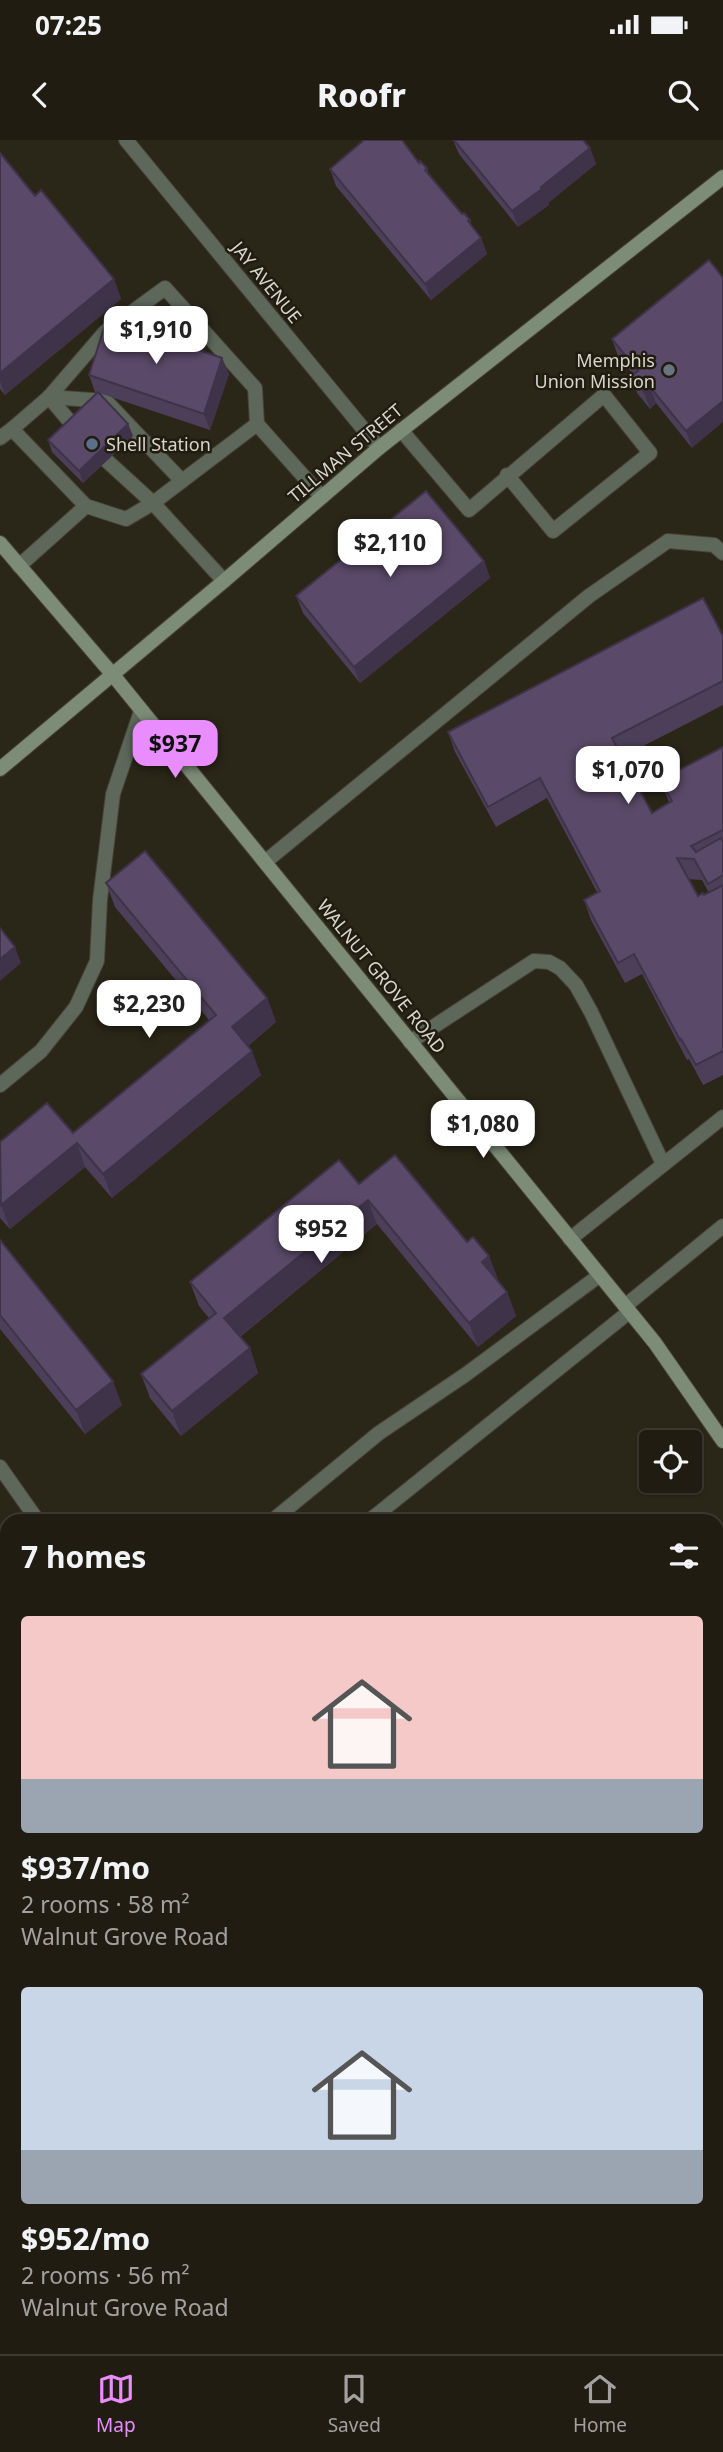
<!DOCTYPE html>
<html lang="en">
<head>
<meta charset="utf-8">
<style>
	body { margin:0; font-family:"Noto Sans",sans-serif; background:#2d2920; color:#f1f3f6; height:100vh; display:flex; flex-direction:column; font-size:26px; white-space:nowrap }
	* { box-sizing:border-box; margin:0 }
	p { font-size:23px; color:#a2a19f }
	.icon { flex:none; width:38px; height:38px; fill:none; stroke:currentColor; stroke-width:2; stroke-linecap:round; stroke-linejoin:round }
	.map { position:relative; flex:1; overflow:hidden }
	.side { position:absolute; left:0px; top:1374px; width:724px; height:842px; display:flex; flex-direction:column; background:#201c12; border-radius:21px 21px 0 0; box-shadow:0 2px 5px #0004,0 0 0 2px #3d3a32 }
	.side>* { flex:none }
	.tools { position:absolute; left:639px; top:1290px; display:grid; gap:14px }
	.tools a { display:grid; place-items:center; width:63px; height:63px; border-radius:7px; background:#201c12; box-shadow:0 2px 5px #0004,0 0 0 2px #3d3a32; font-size:35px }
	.price { position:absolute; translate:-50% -60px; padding:0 16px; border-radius:14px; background:#fff; color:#222; font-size:23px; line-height:46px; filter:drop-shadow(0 2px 4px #0008) }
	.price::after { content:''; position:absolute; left:50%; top:42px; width:21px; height:16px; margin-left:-10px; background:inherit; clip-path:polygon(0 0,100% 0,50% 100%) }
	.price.on { background:#e98dfe; color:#111 }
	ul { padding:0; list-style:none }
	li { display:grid; align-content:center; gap:14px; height:371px; padding:0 21px }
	li span { display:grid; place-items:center; height:217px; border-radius:7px; color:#555 }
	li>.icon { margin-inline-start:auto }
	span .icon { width:126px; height:126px; fill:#fffc; stroke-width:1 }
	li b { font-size:30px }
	h2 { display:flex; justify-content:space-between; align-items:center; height:84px; padding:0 21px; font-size:30px }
	.status { display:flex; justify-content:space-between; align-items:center; height:49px; padding:0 35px; background:#201c12; direction:ltr }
	.status svg { height:19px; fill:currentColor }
	header { display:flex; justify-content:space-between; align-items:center; height:91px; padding:0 21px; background:#201c12; font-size:32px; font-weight:800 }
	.dock { display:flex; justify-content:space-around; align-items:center; height:98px; border-top:2px solid #3d3a32; background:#201c12; font-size:19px; color:#a2a19f }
	.dock a { display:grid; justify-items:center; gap:4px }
	.dock .on { color:#e98dfe }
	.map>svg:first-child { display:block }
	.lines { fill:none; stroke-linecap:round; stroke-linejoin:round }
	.service-casing { stroke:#464235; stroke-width:16 }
	.minor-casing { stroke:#464235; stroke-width:16 }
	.secondary-casing { stroke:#464235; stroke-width:16 }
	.service { stroke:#5d675a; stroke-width:14 }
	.minor { stroke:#5d675a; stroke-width:14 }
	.secondary { stroke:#7c8c77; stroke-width:14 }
	.wall { fill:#4d3f59; fill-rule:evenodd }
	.shaded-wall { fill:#3f3349 }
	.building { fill:#5a4968; stroke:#3f3349; stroke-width:2 }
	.worship-dot { fill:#6b7280; stroke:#201c0f; stroke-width:2.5 }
	.service-dot { fill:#5c6f8a; stroke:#201c0f; stroke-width:2.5 }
	.labels { text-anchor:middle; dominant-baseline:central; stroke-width:5; stroke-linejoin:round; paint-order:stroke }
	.street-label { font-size:18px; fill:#d8d5cd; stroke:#201c0f }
	.poi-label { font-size:18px; fill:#d8d5cd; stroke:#201c0f; text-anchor:end }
</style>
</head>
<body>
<div class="status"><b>07:25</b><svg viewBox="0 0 49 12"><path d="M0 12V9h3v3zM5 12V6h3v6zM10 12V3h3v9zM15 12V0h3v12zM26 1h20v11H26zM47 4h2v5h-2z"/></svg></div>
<header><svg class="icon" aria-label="back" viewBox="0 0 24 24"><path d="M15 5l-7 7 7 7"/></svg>Roofr<svg class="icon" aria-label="search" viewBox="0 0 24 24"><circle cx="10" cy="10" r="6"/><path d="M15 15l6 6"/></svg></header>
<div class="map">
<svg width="723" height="2214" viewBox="0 0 723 2214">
	<rect width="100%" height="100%" fill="#2a2618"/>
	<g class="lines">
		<defs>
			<g id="service">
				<polyline points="49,257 106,261 182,341"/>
				<polyline points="49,257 76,289"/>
				<polyline points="12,289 49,257 105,192 165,148 255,248 257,284"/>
				<polyline points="401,290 469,370 604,255 650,313 553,391 507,335"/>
				<polyline points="0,298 12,289 86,366 126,379 153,363 257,284 322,357"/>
				<polyline points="106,320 153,363 224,441"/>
				<polyline points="19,426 86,366"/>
				<polyline points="265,722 589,456 668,401 714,405 723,413"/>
				<polyline points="410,902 534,821 549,822 560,828 576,845 591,872 663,1024"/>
				<polyline points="0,945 41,911 76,867 97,821 100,760 113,654 141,571"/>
				<polyline points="570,1099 723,977"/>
				<polyline points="625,1166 723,1086"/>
				<polyline points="0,1327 38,1381"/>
				<polyline points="272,1381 379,1293 465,1235 600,1135"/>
				<polyline points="369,1381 629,1172"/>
				<polyline points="0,1743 7,1735"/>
				<polyline points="718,1867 723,1865"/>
				<polyline points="380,2214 383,2208"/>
			</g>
			<polyline id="minor" points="126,0 379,308"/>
			<g id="secondary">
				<polyline points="0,403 113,535 655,1203 723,1301"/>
				<polyline points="0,629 224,441 379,308 723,37"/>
			</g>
		</defs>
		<!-- service casing -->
		<use href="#service" class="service-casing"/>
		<!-- minor casing -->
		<use href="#minor" class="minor-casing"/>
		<!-- secondary casing -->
		<use href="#secondary" class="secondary-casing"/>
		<!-- service -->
		<use href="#service" class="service"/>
		<!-- minor -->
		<use href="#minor" class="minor"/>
		<!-- secondary -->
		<use href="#secondary" class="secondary"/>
	</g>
	<!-- wall -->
	<g class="wall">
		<polygon points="453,0 583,0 590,8 596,24 548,63 549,65 518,87 459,14"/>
		<polygon points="0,13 35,56 114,139 121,159 5,255 0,249"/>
		<polygon points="419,23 427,28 429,35 462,74 470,80 472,87 481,98 487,114 431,160 336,46 330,29"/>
		<polygon points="709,120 692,308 656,263 650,269 637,253 631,236 633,234 618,216 612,199"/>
		<polygon points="222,218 229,234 210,290 99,253 128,284 133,296 83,343 52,312 48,300 97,252 95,252 89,235"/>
		<polygon points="484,421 490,438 360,543 303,473 296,456"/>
		<path d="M723,496V565L622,617L652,673L669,662L660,640L723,607V935L703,945L689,919L687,920L642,834L625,843L591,780L584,760L597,752L547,658L496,687L455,612L448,592ZM688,739L702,740L709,753L704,755L698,756Z"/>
		<polygon points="106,743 267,858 276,882 248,906 261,935 112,1058 85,1027 10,1089 0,1078 0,1002 73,993 209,880 115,767"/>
		<polygon points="359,1044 467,1102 489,1116 498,1140 507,1152 516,1176 478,1207 377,1084 240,1197 250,1208 258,1233 181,1296 150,1258 141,1234 209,1178 199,1166 190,1142"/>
		<polygon points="0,1100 122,1265 85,1294 0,1189"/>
	</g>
	<!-- shaded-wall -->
	<g class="shaded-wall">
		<polygon points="590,8 596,24 548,63 549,65 518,87 512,71"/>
		<polygon points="481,98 487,114 431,160 425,144"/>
		<polygon points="114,139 121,159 5,255 0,241 0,233"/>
		<polygon points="222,218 229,234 210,290 204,274"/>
		<polygon points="650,247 656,263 650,269 644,252"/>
		<polygon points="723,261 723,282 692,308 686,291"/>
		<polygon points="128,284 133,296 83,343 79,331"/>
		<polygon points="484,421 490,438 360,543 354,527"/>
		<polygon points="15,807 21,823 0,841 0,819"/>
		<polygon points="267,858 276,882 241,911 232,887"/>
		<polygon points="252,911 261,935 112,1058 103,1034"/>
		<polygon points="77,1003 85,1027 10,1089 1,1065"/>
		<polygon points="368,1060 377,1084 233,1202 224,1178"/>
		<polygon points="489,1116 498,1140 482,1122"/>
		<polygon points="507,1152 516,1176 478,1207 469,1183"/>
		<polygon points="250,1208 258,1233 181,1296 172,1271"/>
		<polygon points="113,1241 122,1265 85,1294 76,1270"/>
		<polygon points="236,2208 267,2208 261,2214 229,2214"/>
	</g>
	<!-- building -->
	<g class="building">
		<polygon points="364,0 402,0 419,23 420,21 427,28 425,30 462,74 464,73 470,80 468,81 481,98 425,144 330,29"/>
		<polygon points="454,0 583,0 590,8 541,47 543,48 512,71"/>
		<polygon points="0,13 35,56 41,50 114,139 0,233"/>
		<polygon points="709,120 723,138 723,261 686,291 650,247 644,252 631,236 638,231 612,199"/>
		<polygon points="107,179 222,218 204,274 89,235"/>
		<polygon points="98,252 128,284 79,331 48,300"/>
		<polygon points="426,351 484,421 354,527 296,456"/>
		<polygon points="703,458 723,496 723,541 612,598 652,673 672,661 660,640 723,607 723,690 691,706 696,712 721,698 723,702 723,735 708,744 694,719 677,718 698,756 703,753 704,755 723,745 723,911 696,925 681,899 680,900 634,814 618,823 584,760 600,751 540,638 488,667 448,592"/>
		<polygon points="145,711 267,858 232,887 252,911 103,1034 77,1003 1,1065 0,1002 47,963 73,993 216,875 106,743"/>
		<polygon points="0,788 15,807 0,819"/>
		<polygon points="395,1015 467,1102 473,1097 489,1116 482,1122 507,1152 469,1183 368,1060 224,1178 250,1208 172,1271 141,1234 216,1173 190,1142 339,1020 359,1044"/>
		<polygon points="0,1100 113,1241 76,1270 0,1175"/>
		<polygon points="7,1825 7,2208 236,2208 229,2214 0,2214 0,1831"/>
	</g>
	<!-- markers -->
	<circle class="worship-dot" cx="669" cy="230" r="7"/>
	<circle class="service-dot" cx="92" cy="304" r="7"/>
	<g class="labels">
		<!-- street labels -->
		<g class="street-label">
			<text transform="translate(267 142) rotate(51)">JAY AVENUE</text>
			<text transform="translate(345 313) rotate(-40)">TILLMAN STREET</text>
			<text transform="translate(382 836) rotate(51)">WALNUT GROVE ROAD</text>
		</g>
		<!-- poi labels -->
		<g class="poi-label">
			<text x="655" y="220">Memphis<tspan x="655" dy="21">Union Mission</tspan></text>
			<text x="106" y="304" text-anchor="start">Shell Station</text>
		</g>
	</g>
</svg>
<div class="tools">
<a><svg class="icon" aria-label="locate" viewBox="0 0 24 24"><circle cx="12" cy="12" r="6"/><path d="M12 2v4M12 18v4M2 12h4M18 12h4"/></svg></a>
</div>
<b class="price" style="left:156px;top:226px">$1,910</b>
<b class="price" style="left:390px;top:439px">$2,110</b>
<b class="price on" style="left:175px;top:640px">$937</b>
<b class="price" style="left:628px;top:666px">$1,070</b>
<b class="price" style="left:149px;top:900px">$2,230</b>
<b class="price" style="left:483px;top:1020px">$1,080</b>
<b class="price" style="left:321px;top:1125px">$952</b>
<section class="side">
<h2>7 homes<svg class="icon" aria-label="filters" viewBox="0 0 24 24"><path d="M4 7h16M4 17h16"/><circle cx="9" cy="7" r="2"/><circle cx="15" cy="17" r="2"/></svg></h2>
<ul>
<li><span style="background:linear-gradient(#f6c9c9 75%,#9aa5b1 0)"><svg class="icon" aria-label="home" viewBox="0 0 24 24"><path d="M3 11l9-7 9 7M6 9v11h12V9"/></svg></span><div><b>$937/mo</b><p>2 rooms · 58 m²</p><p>Walnut Grove Road</p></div></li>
<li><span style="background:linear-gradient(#c9d6e8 75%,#9aa5b1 0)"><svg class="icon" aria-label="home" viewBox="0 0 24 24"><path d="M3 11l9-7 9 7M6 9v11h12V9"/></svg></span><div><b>$952/mo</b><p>2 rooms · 56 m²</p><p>Walnut Grove Road</p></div></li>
</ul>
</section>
</div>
<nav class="dock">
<a class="on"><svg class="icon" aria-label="map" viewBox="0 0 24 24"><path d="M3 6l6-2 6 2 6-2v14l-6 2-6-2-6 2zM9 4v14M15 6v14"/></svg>Map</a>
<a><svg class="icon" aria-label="saved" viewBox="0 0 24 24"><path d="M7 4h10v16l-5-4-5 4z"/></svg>Saved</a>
<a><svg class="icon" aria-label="home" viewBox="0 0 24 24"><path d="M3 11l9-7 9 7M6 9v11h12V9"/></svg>Home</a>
</nav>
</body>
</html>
